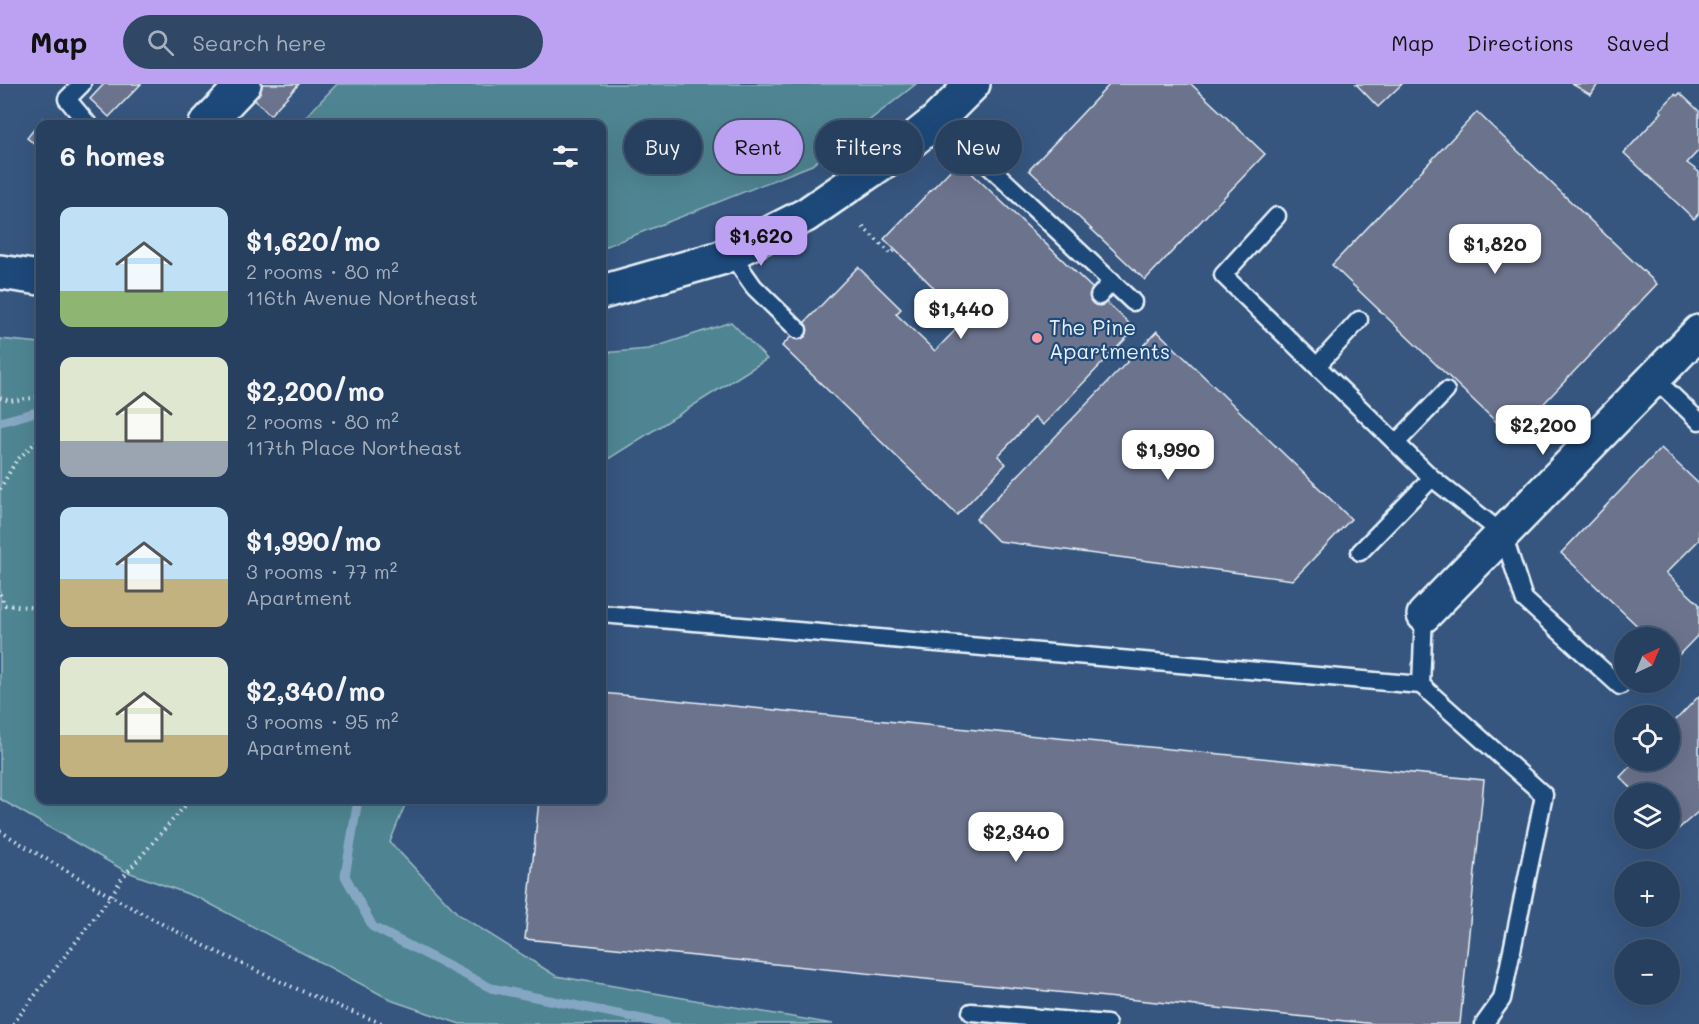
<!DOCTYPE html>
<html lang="en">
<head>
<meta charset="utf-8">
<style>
	body { margin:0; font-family:Mali,sans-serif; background:#304766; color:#f1f3f6; height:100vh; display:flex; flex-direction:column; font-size:22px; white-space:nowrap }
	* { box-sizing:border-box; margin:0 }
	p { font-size:20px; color:#a5afbd }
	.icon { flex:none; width:33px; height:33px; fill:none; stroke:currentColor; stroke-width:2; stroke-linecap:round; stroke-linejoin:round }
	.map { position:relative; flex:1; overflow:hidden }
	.details { position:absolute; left:36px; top:36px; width:570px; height:684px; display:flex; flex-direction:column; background:#284060; border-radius:12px; box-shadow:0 6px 24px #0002,0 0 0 2px #445975 }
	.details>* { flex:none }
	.banner { position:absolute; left:624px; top:36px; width:570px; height:54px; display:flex; gap:12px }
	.needle { width:39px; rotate:44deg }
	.tools { position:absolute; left:1614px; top:543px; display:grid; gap:12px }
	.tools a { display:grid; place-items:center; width:66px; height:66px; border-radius:50%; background:#284060; box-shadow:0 6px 24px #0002,0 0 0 2px #445975; font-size:30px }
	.price { position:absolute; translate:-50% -51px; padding:0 14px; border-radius:12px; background:#fff; color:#222; font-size:20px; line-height:39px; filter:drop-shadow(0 2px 3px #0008) }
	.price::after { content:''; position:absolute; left:50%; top:36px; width:18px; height:14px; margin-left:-9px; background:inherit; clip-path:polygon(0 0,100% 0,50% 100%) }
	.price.active { background:#bca0f2; color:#111 }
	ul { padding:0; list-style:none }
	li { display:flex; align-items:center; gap:18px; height:150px; padding:0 24px }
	li span { display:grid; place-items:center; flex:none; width:168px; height:120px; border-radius:12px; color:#555 }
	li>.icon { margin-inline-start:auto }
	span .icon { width:72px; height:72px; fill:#fffc; stroke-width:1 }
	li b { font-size:26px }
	h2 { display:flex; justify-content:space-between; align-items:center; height:72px; padding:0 24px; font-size:26px }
	.tag { padding:0 21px; border-radius:27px; background:#284060; box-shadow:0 6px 24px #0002,0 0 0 2px #445975; font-size:21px; line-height:54px }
	.tag.active { background:#bca0f2; color:#111 }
	header { display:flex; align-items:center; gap:36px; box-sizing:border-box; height:84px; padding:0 30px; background:#bca0f2; color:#111 }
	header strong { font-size:28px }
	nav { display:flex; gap:33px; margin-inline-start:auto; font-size:21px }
	.search { width:420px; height:54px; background:#304766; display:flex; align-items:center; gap:15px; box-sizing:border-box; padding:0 21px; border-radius:33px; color:#a5afbd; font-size:22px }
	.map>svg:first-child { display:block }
	.green { fill:#4f8592; stroke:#9cbbc5; stroke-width:1.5 }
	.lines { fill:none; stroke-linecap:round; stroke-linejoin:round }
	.stream { stroke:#86a7c4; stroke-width:9 }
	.building { fill:#6c738d; stroke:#e8f1f8; stroke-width:1.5 }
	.service-casing { stroke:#e8f1f8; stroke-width:21 }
	.minor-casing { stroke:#e8f1f8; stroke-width:38 }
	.tertiary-casing { stroke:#e8f1f8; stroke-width:38 }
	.path { stroke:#e8f1f8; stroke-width:4; stroke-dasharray:1.5 4.5; stroke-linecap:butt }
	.service { stroke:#1f4a7a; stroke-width:16 }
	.minor { stroke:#1f4a7a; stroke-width:33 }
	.tertiary { stroke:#1f4a7a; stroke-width:33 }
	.poi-dot { fill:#ff9aa2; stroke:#1f4a7a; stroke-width:2 }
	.labels { text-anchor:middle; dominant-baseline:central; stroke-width:4.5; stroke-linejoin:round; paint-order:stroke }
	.poi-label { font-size:21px; fill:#e8f1f8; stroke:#1f4a7a; text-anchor:start }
</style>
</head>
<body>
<header>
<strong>Map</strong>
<div class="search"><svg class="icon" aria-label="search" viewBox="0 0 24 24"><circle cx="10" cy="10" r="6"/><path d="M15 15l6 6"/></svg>Search here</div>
<nav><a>Map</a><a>Directions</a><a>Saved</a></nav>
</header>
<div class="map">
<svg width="1699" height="940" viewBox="0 0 1699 940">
	<rect width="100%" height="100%" fill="#365680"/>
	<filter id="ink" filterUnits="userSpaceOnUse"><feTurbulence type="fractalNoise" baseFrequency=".0167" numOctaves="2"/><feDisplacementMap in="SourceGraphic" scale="12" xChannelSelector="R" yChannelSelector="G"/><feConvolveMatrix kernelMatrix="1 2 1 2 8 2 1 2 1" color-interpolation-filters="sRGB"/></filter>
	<g filter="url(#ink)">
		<!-- green -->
		<g class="green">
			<polygon points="337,0 916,0 812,81 602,164 602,40 299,40"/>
			<polygon points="731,238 767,275 602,379 602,269 649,265"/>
			<polygon points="0,255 40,259 40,716 407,716 390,758 459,831 556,892 833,940 460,940 393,917 199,814 125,787 0,715"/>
		</g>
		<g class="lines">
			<!-- stream -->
			<g class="stream">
				<polyline points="0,338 40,327"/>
				<polyline points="358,716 345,792 373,843 491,904 666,940"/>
			</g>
		</g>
		<!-- building -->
		<g class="building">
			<polygon points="104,0 141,0 109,33 90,15"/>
			<polygon points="263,0 299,0 270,31 251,12"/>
			<polygon points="1110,0 1191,0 1265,70 1145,196 1029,86"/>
			<polygon points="1356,0 1402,0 1378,23"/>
			<polygon points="1572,0 1598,0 1591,11"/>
			<polygon points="1680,9 1699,27 1699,66 1687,79 1699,88 1699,129 1694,135 1624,69 1662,28 1660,26 1675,10 1677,12"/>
			<polygon points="1477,28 1657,200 1512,353 1332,181"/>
			<polygon points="43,34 51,40 40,40 40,64 27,54"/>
			<polygon points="959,77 1135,245 1043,341 1035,333 998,372 1006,380 957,431 782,262 858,183 901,225 896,230 935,267 966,235 884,155"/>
			<polygon points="1157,247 1351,435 1293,496 998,457 976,435"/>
			<polygon points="1661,364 1699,400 1699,456 1666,489 1699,520 1699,550 1674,576 1670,572 1670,554 1650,554 1561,469"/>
			<polygon points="602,609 1484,696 1460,940 1376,940 525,855 539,716 602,716"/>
			<polygon points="1699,612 1699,727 1676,747 1670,741 1670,710 1637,710 1620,693 1636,676 1670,676 1670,642"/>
		</g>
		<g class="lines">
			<defs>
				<g id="service">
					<polyline points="82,0 67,15 88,40"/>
					<polyline points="938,34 1133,218"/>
					<polyline points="1277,132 1223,191 1432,394 1503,450 1524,515 1620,602"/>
					<polyline points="730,169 754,203 798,246"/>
					<polyline points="1099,212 1112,197"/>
					<polyline points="1317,282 1359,236"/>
					<polyline points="1654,294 1699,337"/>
					<polyline points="1396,359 1446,307"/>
					<polyline points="1360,468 1432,394"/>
					<polyline points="602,530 1421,601 1424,531"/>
					<polyline points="1421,601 1544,711 1502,915 1484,940"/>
					<polyline points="971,928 1107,940"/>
				</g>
				<g id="minor">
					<polyline points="206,40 244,0"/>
					<polyline points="1424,531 1699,248"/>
				</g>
				<g id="tertiary">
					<polyline points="0,188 40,194"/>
					<polyline points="602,208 721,174 806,131 896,69 935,38 973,0"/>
				</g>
			</defs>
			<!-- service casing -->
			<use href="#service" class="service-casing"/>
			<!-- minor casing -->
			<use href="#minor" class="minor-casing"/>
			<!-- tertiary casing -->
			<use href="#tertiary" class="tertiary-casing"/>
			<!-- path -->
			<g class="path">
				<polyline points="863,143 891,170 895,166"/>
				<polyline points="0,314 10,317 40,313"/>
				<polyline points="0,405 16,377 40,354"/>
				<polyline points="0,510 5,521 40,524"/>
				<path d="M0,747C122,822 249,890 384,940"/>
				<polyline points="13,940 111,812 122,794 190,716"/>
			</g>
			<!-- service -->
			<use href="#service" class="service"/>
			<!-- minor -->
			<use href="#minor" class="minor"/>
			<!-- tertiary -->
			<use href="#tertiary" class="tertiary"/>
		</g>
	</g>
	<!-- markers -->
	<circle class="poi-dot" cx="1037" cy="254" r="6"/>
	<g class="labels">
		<!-- poi labels -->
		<g class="poi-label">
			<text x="1049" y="242">The Pine<tspan x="1049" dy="24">Apartments</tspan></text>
		</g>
	</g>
</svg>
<div class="tools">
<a><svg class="needle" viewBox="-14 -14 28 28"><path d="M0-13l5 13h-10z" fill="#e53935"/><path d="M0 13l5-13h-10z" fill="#a5afbd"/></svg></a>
<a><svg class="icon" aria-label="locate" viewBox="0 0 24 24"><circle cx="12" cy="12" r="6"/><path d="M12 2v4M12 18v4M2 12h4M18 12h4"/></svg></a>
<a><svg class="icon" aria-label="layers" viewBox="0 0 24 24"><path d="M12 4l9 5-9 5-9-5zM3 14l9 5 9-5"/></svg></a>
<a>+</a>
<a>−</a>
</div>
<b class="price active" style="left:761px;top:183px">$1,620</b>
<b class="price" style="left:1495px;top:191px">$1,820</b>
<b class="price" style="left:961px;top:256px">$1,440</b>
<b class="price" style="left:1543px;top:372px">$2,200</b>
<b class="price" style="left:1168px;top:397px">$1,990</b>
<b class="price" style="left:1016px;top:779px">$2,340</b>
<div class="banner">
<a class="tag">Buy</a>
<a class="tag active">Rent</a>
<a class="tag">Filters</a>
<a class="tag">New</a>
</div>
<section class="details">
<h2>6 homes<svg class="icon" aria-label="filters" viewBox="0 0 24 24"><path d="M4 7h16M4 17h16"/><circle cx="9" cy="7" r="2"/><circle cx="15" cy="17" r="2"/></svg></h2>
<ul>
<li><span style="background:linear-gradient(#bfe0f5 70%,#8fb573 0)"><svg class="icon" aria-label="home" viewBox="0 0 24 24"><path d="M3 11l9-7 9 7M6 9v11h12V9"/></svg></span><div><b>$1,620/mo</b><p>2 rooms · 80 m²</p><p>116th Avenue Northeast</p></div></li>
<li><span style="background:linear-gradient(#dfe7d0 70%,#9aa5b1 0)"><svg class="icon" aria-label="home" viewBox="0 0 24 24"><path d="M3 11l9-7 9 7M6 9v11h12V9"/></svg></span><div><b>$2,200/mo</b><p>2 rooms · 80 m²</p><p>117th Place Northeast</p></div></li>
<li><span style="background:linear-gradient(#bfe0f5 60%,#c2b280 0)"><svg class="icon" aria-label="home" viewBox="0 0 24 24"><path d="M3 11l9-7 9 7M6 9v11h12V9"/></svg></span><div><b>$1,990/mo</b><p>3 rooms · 77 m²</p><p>Apartment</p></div></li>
<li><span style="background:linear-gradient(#dfe7d0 65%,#c2b280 0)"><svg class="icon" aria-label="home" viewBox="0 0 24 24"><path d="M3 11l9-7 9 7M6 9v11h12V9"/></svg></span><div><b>$2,340/mo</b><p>3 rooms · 95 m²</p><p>Apartment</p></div></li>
</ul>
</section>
</div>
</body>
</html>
